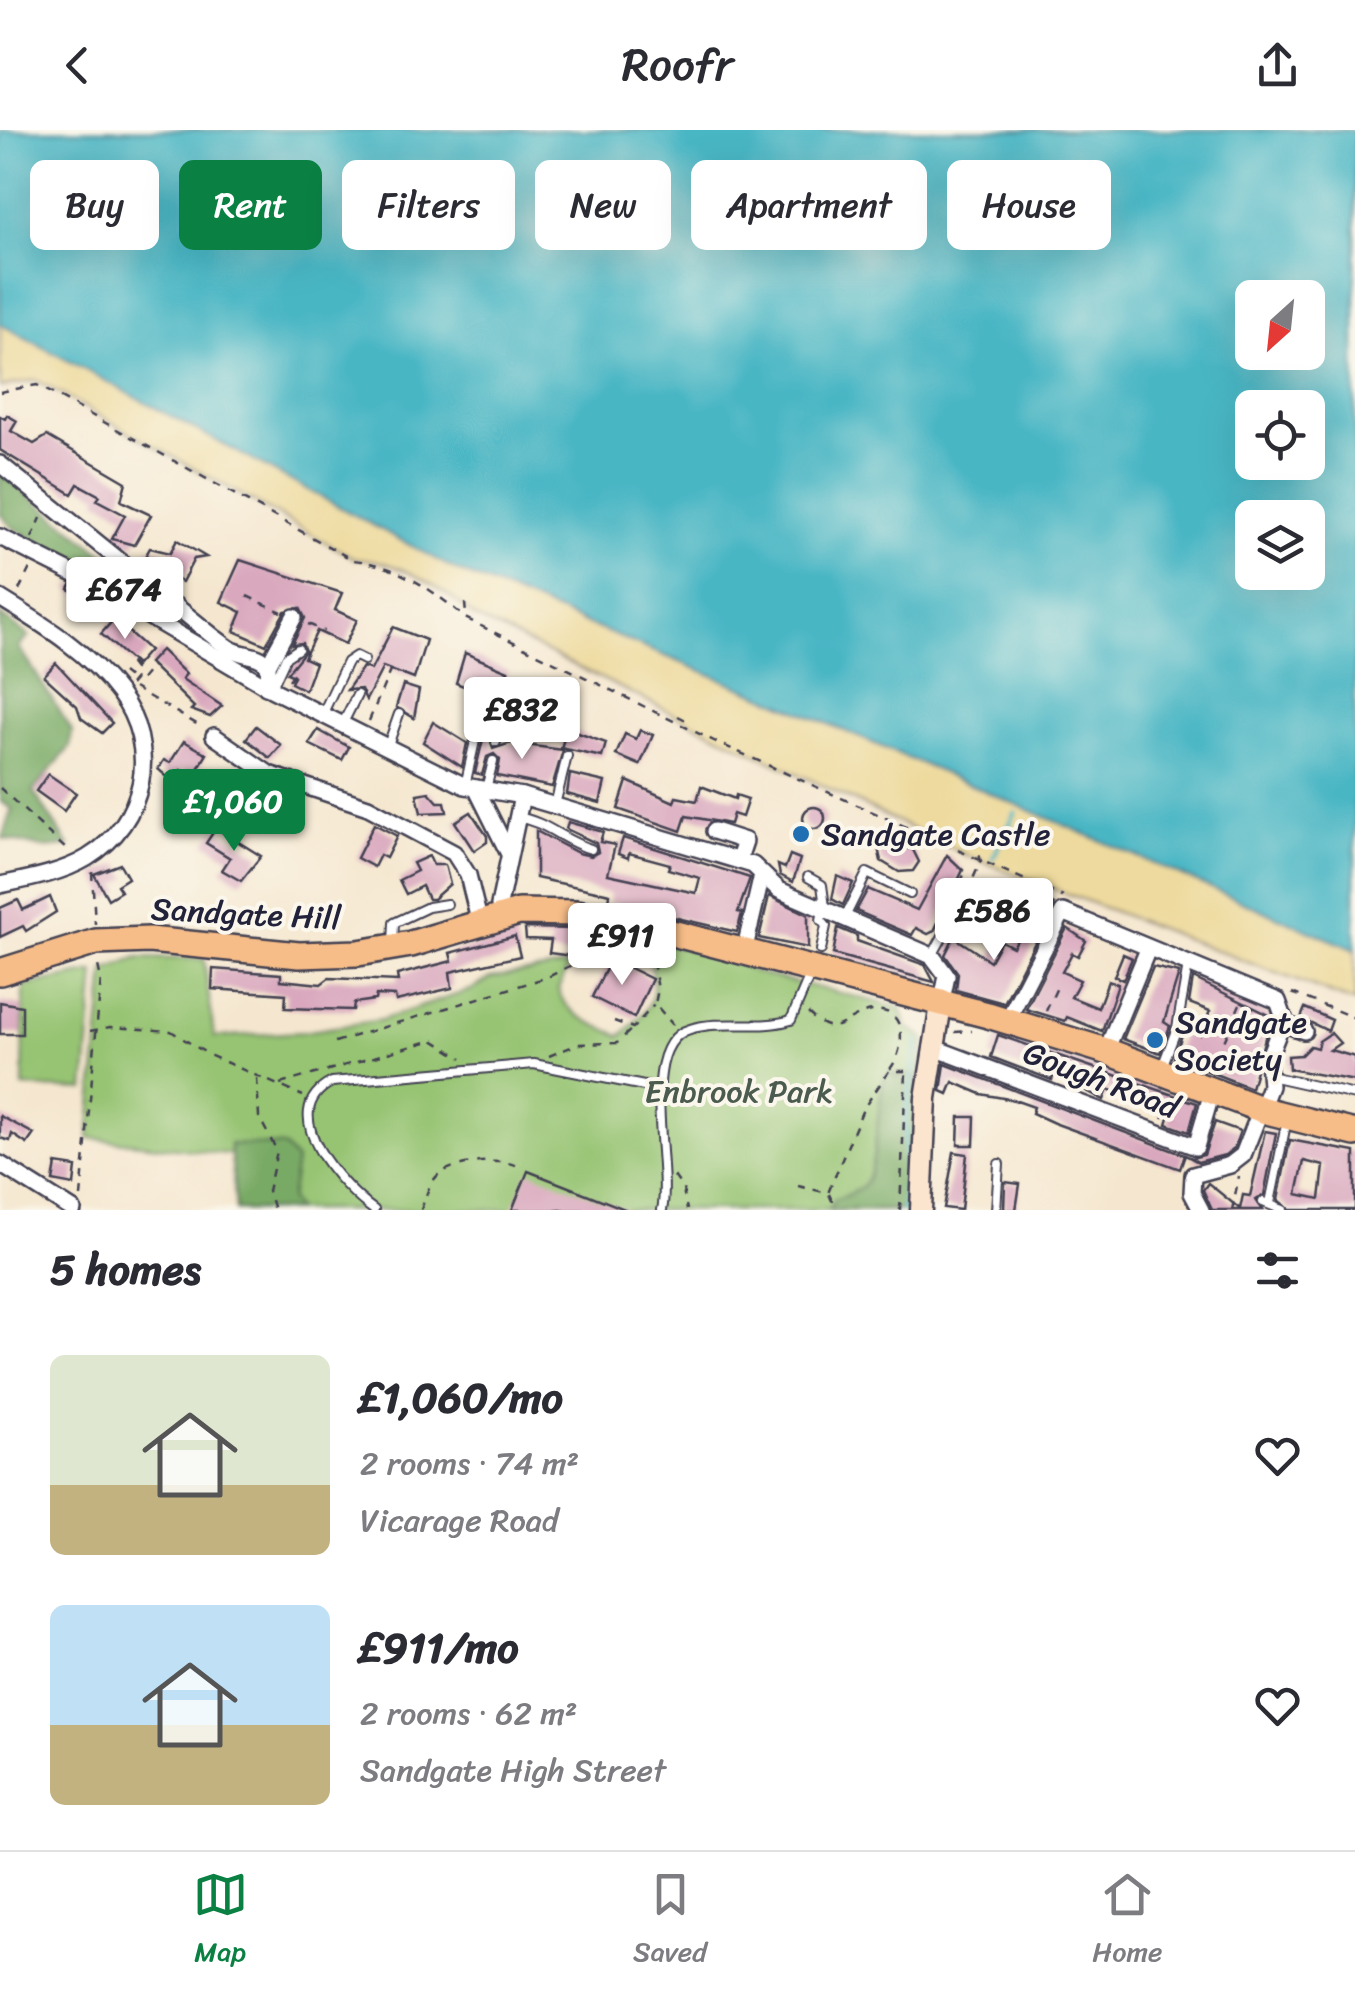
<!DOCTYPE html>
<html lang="en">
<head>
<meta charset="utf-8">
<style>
	body { margin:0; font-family:Sriracha,sans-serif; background:#f2f2f3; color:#2b2b33; height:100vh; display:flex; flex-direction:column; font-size:38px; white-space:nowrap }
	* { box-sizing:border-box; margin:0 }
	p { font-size:32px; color:#7c7c81 }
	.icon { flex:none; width:55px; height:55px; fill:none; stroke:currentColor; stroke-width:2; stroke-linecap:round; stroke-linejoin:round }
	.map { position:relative; height:1080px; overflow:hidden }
	.details { display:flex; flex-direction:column; background:#fff; flex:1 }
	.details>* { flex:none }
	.banner { position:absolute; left:30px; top:30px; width:1295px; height:90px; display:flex; gap:20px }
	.needle { width:65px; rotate:207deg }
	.fabs { position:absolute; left:1235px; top:150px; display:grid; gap:20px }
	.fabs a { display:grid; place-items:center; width:90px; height:90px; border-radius:15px; background:#fff; box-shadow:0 10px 40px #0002; font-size:50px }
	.price { position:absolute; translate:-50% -85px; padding:0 22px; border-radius:10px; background:#fff; color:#222; font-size:32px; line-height:65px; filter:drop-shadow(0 2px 5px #0008) }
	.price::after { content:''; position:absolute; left:50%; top:60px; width:30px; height:22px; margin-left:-15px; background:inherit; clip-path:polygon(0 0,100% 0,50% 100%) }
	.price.current { background:#0b8043; color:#fff }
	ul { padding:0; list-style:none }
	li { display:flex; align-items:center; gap:30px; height:250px; padding:0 50px }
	li span { display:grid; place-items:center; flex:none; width:280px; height:200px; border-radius:15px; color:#555 }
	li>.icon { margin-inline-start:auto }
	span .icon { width:120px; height:120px; fill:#fffc; stroke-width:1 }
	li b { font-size:42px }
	h2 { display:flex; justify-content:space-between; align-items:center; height:120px; padding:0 50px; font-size:42px }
	.chip { padding:0 35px; border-radius:15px; background:#fff; box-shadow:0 10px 40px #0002; font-size:35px; line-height:90px }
	.chip.current { background:#0b8043; color:#fff }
	header { display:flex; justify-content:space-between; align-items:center; height:130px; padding:0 50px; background:#fff; font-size:45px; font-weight:600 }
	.tab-bar { display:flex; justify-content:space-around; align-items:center; height:140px; border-top:2px solid #e1e1e2; background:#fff; font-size:28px; color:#7c7c81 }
	.tab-bar a { display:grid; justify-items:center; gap:5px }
	.tab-bar .current { color:#0b8043 }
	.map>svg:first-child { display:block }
	.green { fill:#97c473; stroke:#5c7357; stroke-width:2.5 }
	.forest { fill:#79aa65; stroke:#4e6650; stroke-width:2.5 }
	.sand { fill:#eeda9e; stroke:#887e6c; stroke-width:2.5 }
	.water { fill:#49b6c4; stroke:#366c80; stroke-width:2.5; fill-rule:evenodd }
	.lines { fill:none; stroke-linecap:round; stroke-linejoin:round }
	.stream { stroke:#49b6c4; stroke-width:4 }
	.building { fill:#d9a7be; fill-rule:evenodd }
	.service-casing { stroke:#424051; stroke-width:12 }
	.minor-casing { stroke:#424051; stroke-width:20 }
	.secondary-casing { stroke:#424051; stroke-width:25 }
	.trunk-casing { stroke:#424051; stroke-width:30 }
	.path { stroke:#424051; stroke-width:2.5; stroke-dasharray:8 8; stroke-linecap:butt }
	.service { stroke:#fff; stroke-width:8 }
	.minor { stroke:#fff; stroke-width:15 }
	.secondary { stroke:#fce5cf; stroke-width:20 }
	.trunk { stroke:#f7bd88; stroke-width:25 }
	.poi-dot { fill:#1f6fb2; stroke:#fbf7ec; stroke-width:4 }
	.labels { text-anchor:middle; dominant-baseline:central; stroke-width:8; stroke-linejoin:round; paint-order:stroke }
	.poi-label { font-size:32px; fill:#22223b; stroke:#fbf7ec; text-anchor:start }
	.street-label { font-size:32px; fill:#22223b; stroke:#fbf7ec }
	.park-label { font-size:32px; fill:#4b5b4f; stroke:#fbf7ec }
</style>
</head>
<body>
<header><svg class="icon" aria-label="back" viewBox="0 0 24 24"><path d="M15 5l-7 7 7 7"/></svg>Roofr<svg class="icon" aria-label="share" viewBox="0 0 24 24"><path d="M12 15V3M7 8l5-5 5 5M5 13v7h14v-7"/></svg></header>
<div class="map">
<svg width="1355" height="1080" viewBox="0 0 1355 1080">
	<rect width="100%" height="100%" fill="#fbf7ec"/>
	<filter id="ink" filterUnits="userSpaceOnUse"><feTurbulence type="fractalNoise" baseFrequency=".01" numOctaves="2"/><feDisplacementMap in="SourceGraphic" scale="20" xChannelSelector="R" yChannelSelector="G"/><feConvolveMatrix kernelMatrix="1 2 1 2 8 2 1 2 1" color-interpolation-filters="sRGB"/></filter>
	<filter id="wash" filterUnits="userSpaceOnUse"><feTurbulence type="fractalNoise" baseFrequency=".0048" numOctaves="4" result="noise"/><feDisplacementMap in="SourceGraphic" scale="40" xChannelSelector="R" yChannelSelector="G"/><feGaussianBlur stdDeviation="2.25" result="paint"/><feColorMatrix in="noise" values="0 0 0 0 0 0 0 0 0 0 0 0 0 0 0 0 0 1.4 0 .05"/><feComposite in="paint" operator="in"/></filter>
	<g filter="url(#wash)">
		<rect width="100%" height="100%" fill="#f5e7cf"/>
		<!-- green -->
		<g class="green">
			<path d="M644,809L725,827L754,842L901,878L907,897L925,908L916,977V1080H256L253,1027L89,1008L105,841L138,828L204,829L214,907L303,902L381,890L471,860L491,848L570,835L558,859C565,886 597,895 621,906C661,871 658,859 644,809Z"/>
			<polygon points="95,842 85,960 23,957 24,856"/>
		</g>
		<!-- forest -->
		<g class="forest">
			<polygon points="0,343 237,528 235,531 142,470 12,397 0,384"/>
			<polygon points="0,485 29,506 19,517 72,601 70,617 33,661 69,716 42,718 2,708 12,679 0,671"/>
			<path d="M894,943L897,948L904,944L918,947L916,1080H829L834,1070C846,1065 861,1062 867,1049C877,1031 877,971 885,945Z"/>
			<polygon points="230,1014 283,1016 296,1031 290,1070 297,1080 236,1080"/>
		</g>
		<!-- sand -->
		<path class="sand" d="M0,117L1355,748V873L968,726L474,487C444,457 396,430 354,428L36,250L0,257Z"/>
		<!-- water -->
		<path class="water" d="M0,0H1355V820L782,574L458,441L0,194ZM1252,168H1308V222H1252ZM1252,278H1308V332H1252ZM1252,388H1308V442H1252Z"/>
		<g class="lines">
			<!-- stream -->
			<g class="stream">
				<polyline points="993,728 1016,682"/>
				<polyline points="903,1080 906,985 918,910"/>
			</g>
		</g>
		<g id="blocks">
			<!-- building -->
			<g class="building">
				<polygon points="7,285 17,291 11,301 34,314 47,306 126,352 121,371 151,385 134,415 112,409 125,385 97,370 100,366 78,354 72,364 0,320 0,286 5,289"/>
				<polygon points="177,410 206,427 194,429 182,452 141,434 150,418 170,423"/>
				<polygon points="240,430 342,463 335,480 357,490 345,514 317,501 304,528 315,533 305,560 291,553 294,546 287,543 305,521 302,513 292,514 305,488 300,478 285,481 266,515 234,501 242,482 221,472"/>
				<polygon points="71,455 112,478 108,484 69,459"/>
				<polygon points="114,489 149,520 136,535 101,504"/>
				<polygon points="393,497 426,510 414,549 383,537 366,570 361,559 347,560 363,537 371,540"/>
				<polygon points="161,520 186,544 182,549 222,576 210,587 191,580 194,577 149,533"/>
				<polygon points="465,523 508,541 496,569 456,553"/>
				<polygon points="56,533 112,593 102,603 81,588 77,576 44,546"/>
				<polygon points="403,555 419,560 414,588 396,577"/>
				<polygon points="433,592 467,613 462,637 423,612"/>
				<polygon points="487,592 493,619 511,613 563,620 552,657 497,646 500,630 494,624 487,627 482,645 475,643"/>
				<polygon points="256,596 281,615 270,628 246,609"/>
				<polygon points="567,599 606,613 602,627 561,618"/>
				<polygon points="318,600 349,617 342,630 309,614"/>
				<polygon points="640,600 653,605 640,635 616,625 625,604 636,609"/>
				<polygon points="184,611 207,624 193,647 181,640 173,652 158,639 164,630 170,633"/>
				<polygon points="48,644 76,663 64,681 36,661"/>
				<polygon points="570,644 605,652 600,673 567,664"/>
				<polygon points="627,651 674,672 676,667 697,671 701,656 735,669 736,665 748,669 742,687 733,684 730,694 686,686 681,701 618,679"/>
				<polygon points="429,662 438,672 445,672 447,682 421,683 417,664"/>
				<circle cx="814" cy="688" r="11"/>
				<polygon points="471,682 487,706 487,712 474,721 455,692"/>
				<polygon points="568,692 603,702 600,712 615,715 608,744 696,763 700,748 668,739 670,734 629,723 628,728 618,724 623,708 750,748 738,782 742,783 737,802 609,772 610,764 536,748 536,701 578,723 591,726 598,722 596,713 566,699"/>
				<polygon points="374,694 397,706 386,728 380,725 374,737 357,728"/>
				<polygon points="216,698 261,726 241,751 222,740 230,728 206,713"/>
				<polygon points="891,711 913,720 919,732 913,741 899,742 881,731 878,718"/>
				<polygon points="790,725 800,729 793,752 780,745 778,735 785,738"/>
				<polygon points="947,725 963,740 934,801 928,804 916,798 912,805 856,781 868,759 917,780"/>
				<polygon points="429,726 433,735 445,735 450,754 433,769 428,769 422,756 406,764 399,750 417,741 413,733"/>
				<polygon points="120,734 128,748 117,755 121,761 108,769 94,744"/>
				<polygon points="837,746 853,753 843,775 832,769"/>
				<polygon points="769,766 808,785 808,818 759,808"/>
				<polygon points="50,767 56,782 26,801 23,796 0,807 0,778 18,770 23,780"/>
				<polygon points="1049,772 1054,775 1004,873 956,860 958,843 945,825 954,807 990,831 1001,811 1013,817 1029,789 1036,793"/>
				<polygon points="525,798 575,799 613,806 612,815 574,814 572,826 549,823 551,810 526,809"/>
				<polygon points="838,798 857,806 857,811 925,835 934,852 833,824"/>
				<polygon points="1067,798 1086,811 1078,826 1072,823 1062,842 1080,850 1071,867 1098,878 1108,851 1118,854 1102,901 1067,887 1065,891 1026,879"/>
				<polygon points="515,806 520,826 450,842 452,858 396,871 395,866 376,865 375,870 354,873 353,880 285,878 286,864 212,859 213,839 281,844 281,850 321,854 329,848 398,851 397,845 452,831 450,823"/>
				<polygon points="1123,824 1132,828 1123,850 1114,846"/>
				<polygon points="611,829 652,849 634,888 592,867"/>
				<polygon points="1153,837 1179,843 1164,892 1170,896 1160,923 1123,909"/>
				<polygon points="1193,848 1271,886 1251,958 1174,928 1184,899 1200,905 1210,881 1189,873"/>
				<polygon points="0,872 22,876 22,904 0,904"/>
				<polygon points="1305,878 1332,890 1328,901 1301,888"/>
				<polygon points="1331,903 1340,913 1330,920 1355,927 1355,951 1289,939 1288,926 1301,925 1310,916 1317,918 1319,911"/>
				<polygon points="998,905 1197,973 1189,1002 1167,994 1170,984 1108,959 1104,970 1054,944 1052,950 991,927"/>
				<polygon points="945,934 1192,1028 1204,1025 1215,992 1240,1001 1234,1018 1225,1025 1198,1032 1185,1025 1180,1039 1054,993 1032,983 1034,977 1014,970 981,964 953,952 948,964 941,961"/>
				<polygon points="0,986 34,1004 27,1014 12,1004 10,1011 0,1008"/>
				<polygon points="959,987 975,987 974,1015 958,1015"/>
				<polygon points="1265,1001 1276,1003 1264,1065 1256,1070 1263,1080 1212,1080 1203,1060 1208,1053 1240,1079 1243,1065 1250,1066"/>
				<path d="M1290,1010L1355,1022V1080H1290L1278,1070ZM1304,1031L1324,1036L1320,1069L1297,1064Z"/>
				<polygon points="954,1022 967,1024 961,1080 944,1078"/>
				<polygon points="56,1034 76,1037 74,1055 53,1051"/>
				<polygon points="528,1041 625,1079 625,1080 512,1080"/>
				<polygon points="1005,1052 1020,1054 1016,1080 1004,1080"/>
			</g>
		</g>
	</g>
	<g filter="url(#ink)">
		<use href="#blocks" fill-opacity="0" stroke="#424051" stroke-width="2.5"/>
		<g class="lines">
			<defs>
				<g id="service">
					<polyline points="273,555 286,527 298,519"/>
					<polyline points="322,585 347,532 356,526 364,530"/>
					<polyline points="342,595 357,565"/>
					<polyline points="496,612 501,590 514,568"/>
					<polyline points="387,618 399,584"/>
					<polyline points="465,656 484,570"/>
					<polyline points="486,659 493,631"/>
					<polyline points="555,675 567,626"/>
					<path d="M516,687C546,691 563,711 591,719"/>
					<polyline points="808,747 822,755 825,777"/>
					<polyline points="844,789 867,743 910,764"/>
					<polyline points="393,813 394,793 428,777 447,774"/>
					<polyline points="821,820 826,796 821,790 823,780"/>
					<polyline points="932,826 959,777"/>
					<polyline points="1162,937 1177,898 1188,835"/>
					<polyline points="1270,946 1355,965"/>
					<polyline points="1263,1072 1283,1080"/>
					<polyline points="1270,1073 1287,989"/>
					<path d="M374,1080C343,1058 272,982 332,952L534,934L659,959"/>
					<path d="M662,1080C672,1037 636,914 690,899C723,889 759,900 791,890L810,845"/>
					<polyline points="996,1080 999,1034"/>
				</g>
				<g id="minor">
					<path d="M0,334L214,507C220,511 228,519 235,521C254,528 276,524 266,557"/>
					<polyline points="0,407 92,453 271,559 465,656 522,666 753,735 779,760 932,826 947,846 941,875"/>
					<path d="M0,468C42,494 89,522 119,563C160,618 146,692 87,728C62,743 29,749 0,755"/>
					<polyline points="267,537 294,487"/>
					<polyline points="214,606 269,644 368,677 454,723 468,745 480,794"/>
					<polyline points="476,658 508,722"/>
					<polyline points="714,701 745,711 739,729"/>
					<polyline points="502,787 499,775 522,666"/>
					<polyline points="744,822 762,745"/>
					<polyline points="1007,891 1063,782 1278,871 1284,888 1268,929 1270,956 1243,1025 1230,1035 1193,1045 1192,1063 1201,1080"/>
					<polyline points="1282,893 1304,901"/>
					<polyline points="932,917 1196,1017 1212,962"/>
					<polyline points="1106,921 1148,819"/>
					<polyline points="0,1034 73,1080"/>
				</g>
				<polyline id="secondary" points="921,1080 926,968 941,875"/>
				<polyline id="trunk" points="0,842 96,812 149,810 299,825 358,823 411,814 519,782 577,783 645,796 988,885 1106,921 1263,980 1355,1003"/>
			</defs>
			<!-- service casing -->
			<use href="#service" class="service-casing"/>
			<!-- minor casing -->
			<use href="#minor" class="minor-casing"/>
			<!-- secondary casing -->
			<use href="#secondary" class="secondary-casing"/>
			<!-- trunk casing -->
			<use href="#trunk" class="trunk-casing"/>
			<!-- path -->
			<g class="path">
				<path d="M0,262L37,255L353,430C397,435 434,460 465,488L716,612L1063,767"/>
				<polyline points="32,408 41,388"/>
				<polyline points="19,460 31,436"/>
				<polyline points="247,466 282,482"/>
				<polyline points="465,473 466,485"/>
				<polyline points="308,494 324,501"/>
				<polyline points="122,543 127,547 134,539 127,530 135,537 139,531"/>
				<polyline points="289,550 298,537"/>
				<polyline points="130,555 135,549 139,552 152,536"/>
				<polyline points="134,558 200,596"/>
				<polyline points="678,586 684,589 682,595"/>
				<polyline points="369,591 390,541"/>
				<polyline points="0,658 67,720"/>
				<polyline points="92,742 95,794"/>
				<polyline points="967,762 981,731 979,724"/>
				<polyline points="953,767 964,745"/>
				<polyline points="650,816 658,859 655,874 673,895"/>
				<polyline points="1292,863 1355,888"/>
				<polyline points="1046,881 1058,855"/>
				<path d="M808,883C838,913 844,885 872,881C909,876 905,921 890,939"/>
				<polyline points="614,891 633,898 654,875"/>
				<polyline points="90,901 110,897 171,901 209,925 303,966"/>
				<polyline points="955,902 972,901"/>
				<polyline points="335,912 548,847 621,810"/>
				<polyline points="549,926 578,914 617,913 633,898"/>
				<polyline points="1212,940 1240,874"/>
				<polyline points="257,948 259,987 277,1021 268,1061 274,1080"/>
				<polyline points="280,954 433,910 462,928"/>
				<polyline points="1163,988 1171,969"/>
				<polyline points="674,1046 683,1059 687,1080"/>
				<polyline points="798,1056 828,1063 863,979 889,941 913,941"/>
				<polyline points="829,1064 836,1080"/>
				<polyline points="81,1067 101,849 97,831"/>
				<path d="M421,1080C425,1068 429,1054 438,1045C454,1031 506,1027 522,1038"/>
				<polyline points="900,1080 906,942"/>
				<polyline points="1232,1080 1239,1046"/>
			</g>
			<!-- service -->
			<use href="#service" class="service"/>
			<!-- minor -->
			<use href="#minor" class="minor"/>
			<!-- secondary -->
			<use href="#secondary" class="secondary"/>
			<!-- trunk -->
			<use href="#trunk" class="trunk"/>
		</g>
	</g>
	<!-- markers -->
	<g class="poi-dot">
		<circle cx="801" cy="704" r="10"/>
		<circle cx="1155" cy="910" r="10"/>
	</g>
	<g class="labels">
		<!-- poi labels -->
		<g class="poi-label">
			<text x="821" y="704">Sandgate Castle</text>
			<text x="1175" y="892">Sandgate<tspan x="1175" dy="37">Society</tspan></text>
		</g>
		<!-- street labels -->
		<g class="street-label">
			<text transform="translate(246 784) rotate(3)">Sandgate Hill</text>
			<text transform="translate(1101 950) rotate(21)">Gough Road</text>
		</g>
		<!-- park labels -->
		<g class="park-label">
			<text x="739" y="961">Enbrook Park</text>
		</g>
	</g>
</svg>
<div class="fabs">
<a><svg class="needle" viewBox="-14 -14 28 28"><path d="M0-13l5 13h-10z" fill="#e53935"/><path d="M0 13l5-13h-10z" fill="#7c7c81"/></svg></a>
<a><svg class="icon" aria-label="locate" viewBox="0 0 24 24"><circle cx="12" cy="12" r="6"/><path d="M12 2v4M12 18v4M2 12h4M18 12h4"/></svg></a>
<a><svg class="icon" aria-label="layers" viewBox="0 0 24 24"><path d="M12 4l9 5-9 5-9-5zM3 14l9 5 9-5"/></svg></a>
</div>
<b class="price" style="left:125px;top:512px">£674</b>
<b class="price" style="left:522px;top:632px">£832</b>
<b class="price current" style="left:234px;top:724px">£1,060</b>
<b class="price" style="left:994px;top:833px">£586</b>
<b class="price" style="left:622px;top:858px">£911</b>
<div class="banner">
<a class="chip">Buy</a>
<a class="chip current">Rent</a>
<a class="chip">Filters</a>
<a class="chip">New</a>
<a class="chip">Apartment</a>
<a class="chip">House</a>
</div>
</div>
<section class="details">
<h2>5 homes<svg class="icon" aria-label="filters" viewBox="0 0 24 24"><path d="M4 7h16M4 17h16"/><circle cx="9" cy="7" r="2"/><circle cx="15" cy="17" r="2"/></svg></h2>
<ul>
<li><span style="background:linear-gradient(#dfe7d0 65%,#c2b280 0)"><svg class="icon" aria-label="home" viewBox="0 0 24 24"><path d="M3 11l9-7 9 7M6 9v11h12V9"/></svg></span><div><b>£1,060/mo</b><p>2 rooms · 74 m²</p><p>Vicarage Road</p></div><svg class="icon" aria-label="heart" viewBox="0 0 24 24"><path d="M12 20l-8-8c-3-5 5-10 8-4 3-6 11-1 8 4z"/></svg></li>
<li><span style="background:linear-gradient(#bfe0f5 60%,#c2b280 0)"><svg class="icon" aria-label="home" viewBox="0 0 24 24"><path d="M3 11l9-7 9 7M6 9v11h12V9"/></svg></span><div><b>£911/mo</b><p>2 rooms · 62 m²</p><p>Sandgate High Street</p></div><svg class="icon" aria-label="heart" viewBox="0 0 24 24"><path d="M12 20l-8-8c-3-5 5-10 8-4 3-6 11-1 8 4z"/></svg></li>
</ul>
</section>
<nav class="tab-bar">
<a class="current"><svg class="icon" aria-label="map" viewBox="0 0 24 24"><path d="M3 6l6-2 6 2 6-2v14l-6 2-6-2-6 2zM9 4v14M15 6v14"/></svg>Map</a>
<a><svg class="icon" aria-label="saved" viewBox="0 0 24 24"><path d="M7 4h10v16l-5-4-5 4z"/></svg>Saved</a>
<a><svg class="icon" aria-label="home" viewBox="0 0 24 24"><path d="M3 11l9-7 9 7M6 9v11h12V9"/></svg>Home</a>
</nav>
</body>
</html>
